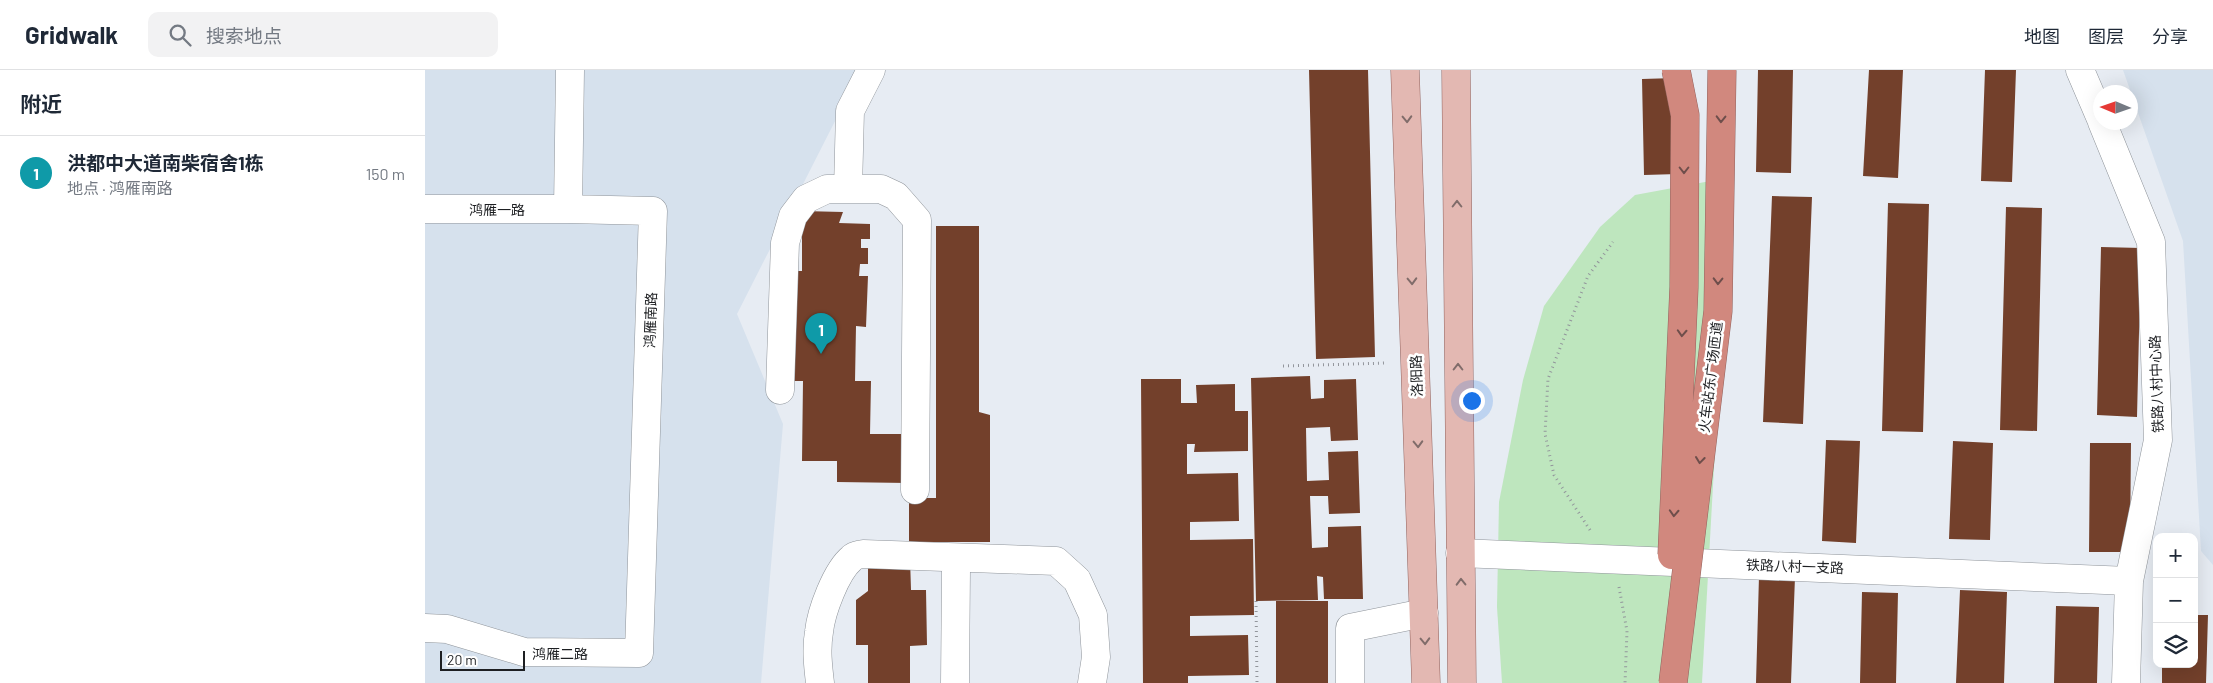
<!DOCTYPE html>
<html lang="zh">
<head>
<meta charset="utf-8">
<style>
  body { margin:0; font-family:Barlow,"Noto Sans SC",sans-serif; background:#f2f2f3; color:#1f2937 }
  .controls { position:absolute; right:15px; bottom:15px; display:grid; overflow:hidden; border-radius:10px; box-shadow:0 5px 20px #0002 }
  .controls button { width:45px; height:45px; display:grid; place-items:center; padding:0; border:0; border-bottom:1px solid #e0e1e3; background:#fff; color:#1f2937; font:25px sans-serif }
  .compass { position:absolute; left:1668px; top:15px; width:45px; height:45px; border-radius:50%; background:#fff; box-shadow:0 5px 20px #0002; rotate:272deg }
  .scale { position:absolute; left:15px; bottom:12px; width:85px; box-sizing:border-box; padding-left:5px; border:2px solid #1d1f22; border-top:0; font-size:14px; line-height:18px; white-space:nowrap; color:#1d1f22; -webkit-text-stroke:4px #fff; paint-order:stroke }
  .you { position:absolute; left:1046px; top:330px; width:18px; height:18px; margin:-12px; border:4px solid #fff; border-radius:50%; background:#1a73e8; box-shadow:0 0 0 8px #1a73e833 }
  .badge { display:grid; place-items:center; width:32px; height:32px; border-radius:50%; background:#111827; color:#fff; font-size:16px; font-weight:700 }
  .pin { position:absolute; translate:-50% -41px; filter:drop-shadow(0 1px 2px #0008) }
  .pin::after { content:''; position:absolute; top:26px; width:18px; height:15px; background:inherit; clip-path:polygon(0 0,100% 0,50% 100%) }
  .list { margin:0; padding:0; list-style:none }
  h2 { display:flex; justify-content:space-between; align-items:center; height:65px; margin:0; padding:0 20px; font-size:21px }
  h2 small { font-size:16px; font-weight:400; color:#747a83 }
  .list li { display:grid; grid-template-columns:32px 1fr auto; gap:15px; align-items:center; box-sizing:border-box; height:75px; padding:0 20px; border-top:1px solid #e0e1e3 }
  .list b { display:block; font-size:19px; white-space:nowrap }
  .list p { margin:0; font-size:16px; white-space:nowrap; color:#747a83 }
  .list em { font-size:16px; font-style:normal; color:#747a83 }
  .icon { flex:none; width:28px; height:28px; fill:none; stroke:currentColor; stroke-width:2; stroke-linecap:round; stroke-linejoin:round }
  .map { position:relative; flex:none; width:1788px; height:613px; overflow:hidden }
  header { display:flex; align-items:center; gap:30px; box-sizing:border-box; height:70px; padding:0 25px; background:#fff; border-bottom:1px solid #e0e1e3 }
  header strong { font-size:24px }
  nav { display:flex; gap:28px; margin-inline-start:auto; font-size:18px }
  .search { width:350px; height:45px; background:#f2f2f3; display:flex; align-items:center; gap:12px; box-sizing:border-box; padding:0 18px; border-radius:10px; color:#747a83; font-size:19px }
  main { display:flex }
  aside { flex:1; background:#fff }
  .map>svg:first-child { display:block }
</style>
</head>
<body>
<header>
<strong>Gridwalk</strong>
<div class="search"><svg class="icon" aria-label="search" viewBox="0 0 24 24"><circle cx="10" cy="10" r="6"/><path d="M15 15l6 6"/></svg>搜索地点</div>
<nav><a>地图</a><a>图层</a><a>分享</a></nav>
</header>
<main>
<aside>
<h2>附近<small></small></h2>
<ul class="list">
<li><span class="badge" style="background:#0f9aa8">1</span><div><b>洪都中大道南柴宿舍1栋</b><p>地点 · 鸿雁南路</p></div><em>150 m</em></li>
</ul>
</aside>
<div class="map">
<svg width="1788" height="613" viewBox="0 0 1788 613">
  <rect width="100%" height="100%" fill="#e7ecf3"/>
  <path fill="#d6e1ed" d="M0 0H436L312 244 358 354 336 613H0Z
    M1698 0H1788V495L1776 481 1758 171Z"/>
  <path fill="#bee6be" d="M1305 110 1277 613H1077L1072 537 1074 432 1098 310 1119 236 1175 157 1210 125 1280 112Z"/>
  <path fill="#73402b" d="M884 0H943L950 287 891 289Z
    M1333 0H1368L1366 103 1331 102Z
    M1444 0H1478L1473 108 1438 106Z
    M1560 0H1591L1587 112 1556 111Z
    M1250 8 1253 104 1219 105 1217 9Z
    M1347 126 1387 127 1378 354 1338 352Z
    M1463 133 1504 134 1498 362 1457 361Z
    M1581 137 1617 138 1612 361 1575 360Z
    M377 141 418 142 414 153 445 154V169H436V178H443V194H435L434 206H443L441 257 431 256 430 311H446L445 364H484L483 413 412 412V391H377L378 311H361L369 201H377Z
    M511 156H554V342L565 345V472H484V428H511Z
    M1676 177 1716 178 1712 347 1672 345Z
    M885 306 886 329 899 328V310L931 309 933 370 906 371 905 357 881 358 882 411 904 410 903 382 933 381 935 443 904 444 903 426H885L887 478 903 477V457L936 456 938 529H899L898 507 892 506 893 530 831 531 826 308Z
    M716 309H756V333H772L771 315 810 314V341H823V381L769 382 770 374H762V404L813 403 814 451 765 452V470L828 469 829 545 765 546V566L823 565 824 605 763 606V613H718Z
    M1401 370 1435 371 1431 473 1397 471Z
    M1528 371 1568 373 1565 470 1524 469Z
    M1665 373H1706L1705 482H1664Z
    M485 488 486 520H501L502 575 485 576V613H443V575H431V530L443 521V489Z
    M1334 506 1370 507 1366 613H1331Z
    M1535 520 1582 522 1579 613H1531Z
    M1437 522 1473 523 1471 613H1435Z
    M851 531H903V613H851Z
    M1631 536 1674 537 1672 613H1629Z
    M1769 545H1783L1781 613H1737V594H1769Z"/>
  <g fill="none" stroke-linecap="round" stroke-linejoin="round">
    <g stroke="#8f949a" stroke-width="29">
      <path id="minor" d="M1655 0 1676 49
        M1677 52 1726 172 1733 370 1704 511 1701 613
        M423 119 425 41 446 0
        M0 139H143
        M355 320 360 173 368 146 381 129 402 119H456L471 126 492 150 490 420
        M1035 483 1704 511
        M0 558 22 559 99 582 214 583 228 141 143 139 145 0
        M395 613C393 596 391 579 394 562 396 542 411 501 427 488 430 485 434 485 438 484L631 491 652 510 668 545 671 587 667 613
        M530 613 531 499
        M925 613V558L999 543"/>
    </g>
    <g stroke="#92635e" stroke-width="29">
      <path id="major" d="M980 0 1001 613
        M1031 0 1037 613"/>
    </g>
    <path stroke="#92959b" stroke-width="3" stroke-dasharray="1 4" stroke-linecap="butt" d="M858 296 962 293
      M1165 460 1129 405 1120 364 1123 309 1163 206 1188 172
      M1194 517 1202 561 1200 613
      M831 531 832 613"/>
    <use href="#minor" stroke="#fff" stroke-width="28"/>
    <use href="#major" stroke="#e3b8b2" stroke-width="28"/>
    <g stroke="#92635e" stroke-width="29" stroke-linecap="butt">
      <path id="highway-bridge" d="M1247 485 1259 217 1260 45 1251 0
        M1248 613 1293 241 1297 0"/>
    </g>
    <use href="#highway-bridge" stroke="#d1887e" stroke-width="28"/>
  </g>
  <defs><path id="oneway-chevron" d="M-2-3.5L2.5 0L-2 3.5" fill="none" stroke-width="1.6" stroke-linecap="round" stroke-linejoin="round" transform="scale(1.25)"/></defs>
  <g stroke="#806c6a">
    <use href="#oneway-chevron" transform="translate(982 49) rotate(88)"/>
    <use href="#oneway-chevron" transform="translate(1032 134) rotate(-90)"/>
    <use href="#oneway-chevron" transform="translate(987 211) rotate(88)"/>
    <use href="#oneway-chevron" transform="translate(1033 297) rotate(-90)"/>
    <use href="#oneway-chevron" transform="translate(993 374) rotate(88)"/>
    <use href="#oneway-chevron" transform="translate(1036 512) rotate(-91)"/>
    <use href="#oneway-chevron" transform="translate(1000 571) rotate(88)"/>
  </g>
  <g stroke="#6e4e4b">
    <use href="#oneway-chevron" transform="translate(1296 49) rotate(91)"/>
    <use href="#oneway-chevron" transform="translate(1259 100) rotate(90)"/>
    <use href="#oneway-chevron" transform="translate(1293 211) rotate(91)"/>
    <use href="#oneway-chevron" transform="translate(1257 263) rotate(93)"/>
    <use href="#oneway-chevron" transform="translate(1275 390) rotate(97)"/>
    <use href="#oneway-chevron" transform="translate(1249 443) rotate(93)"/>
  </g>
  <g text-anchor="middle" dominant-baseline="central" stroke-width="5" stroke-linejoin="round" paint-order="stroke">
    <g font-size="14" fill="#1d1f22" stroke="#fff">
      <text x="72" y="139">鸿雁一路</text>
      <text transform="translate(225 250) rotate(-88)">鸿雁南路</text>
      <text transform="translate(991 306) rotate(-92)">洛阳路</text>
      <text transform="translate(1285 307) rotate(-83)">火车站东广场匝道</text>
      <text transform="translate(1731 314) rotate(-92)">铁路八村中心路</text>
      <text transform="translate(1370 496) rotate(2)">铁路八村一支路</text>
      <text x="135" y="583">鸿雁二路</text>
    </g>
  </g>
</svg>
<div class="controls">
<button>+</button>
<button>−</button>
<button><svg class="icon" aria-label="layers" viewBox="0 0 24 24"><path d="M12 4l9 5-9 5-9-5zM3 14l9 5 9-5"/></svg></button>
</div>
<svg class="compass" viewBox="-18 -18 36 36"><path d="M0-13l5 13h-10z" fill="#e53935"/><path d="M0 13l5-13h-10z" fill="#747a83"/></svg>
<div class="scale">20 m</div>
<div class="you"></div>
<div class="pin badge" style="left:396px;top:284px;background:#0f9aa8">1</div>
</div>
</main>
</body>
</html>
